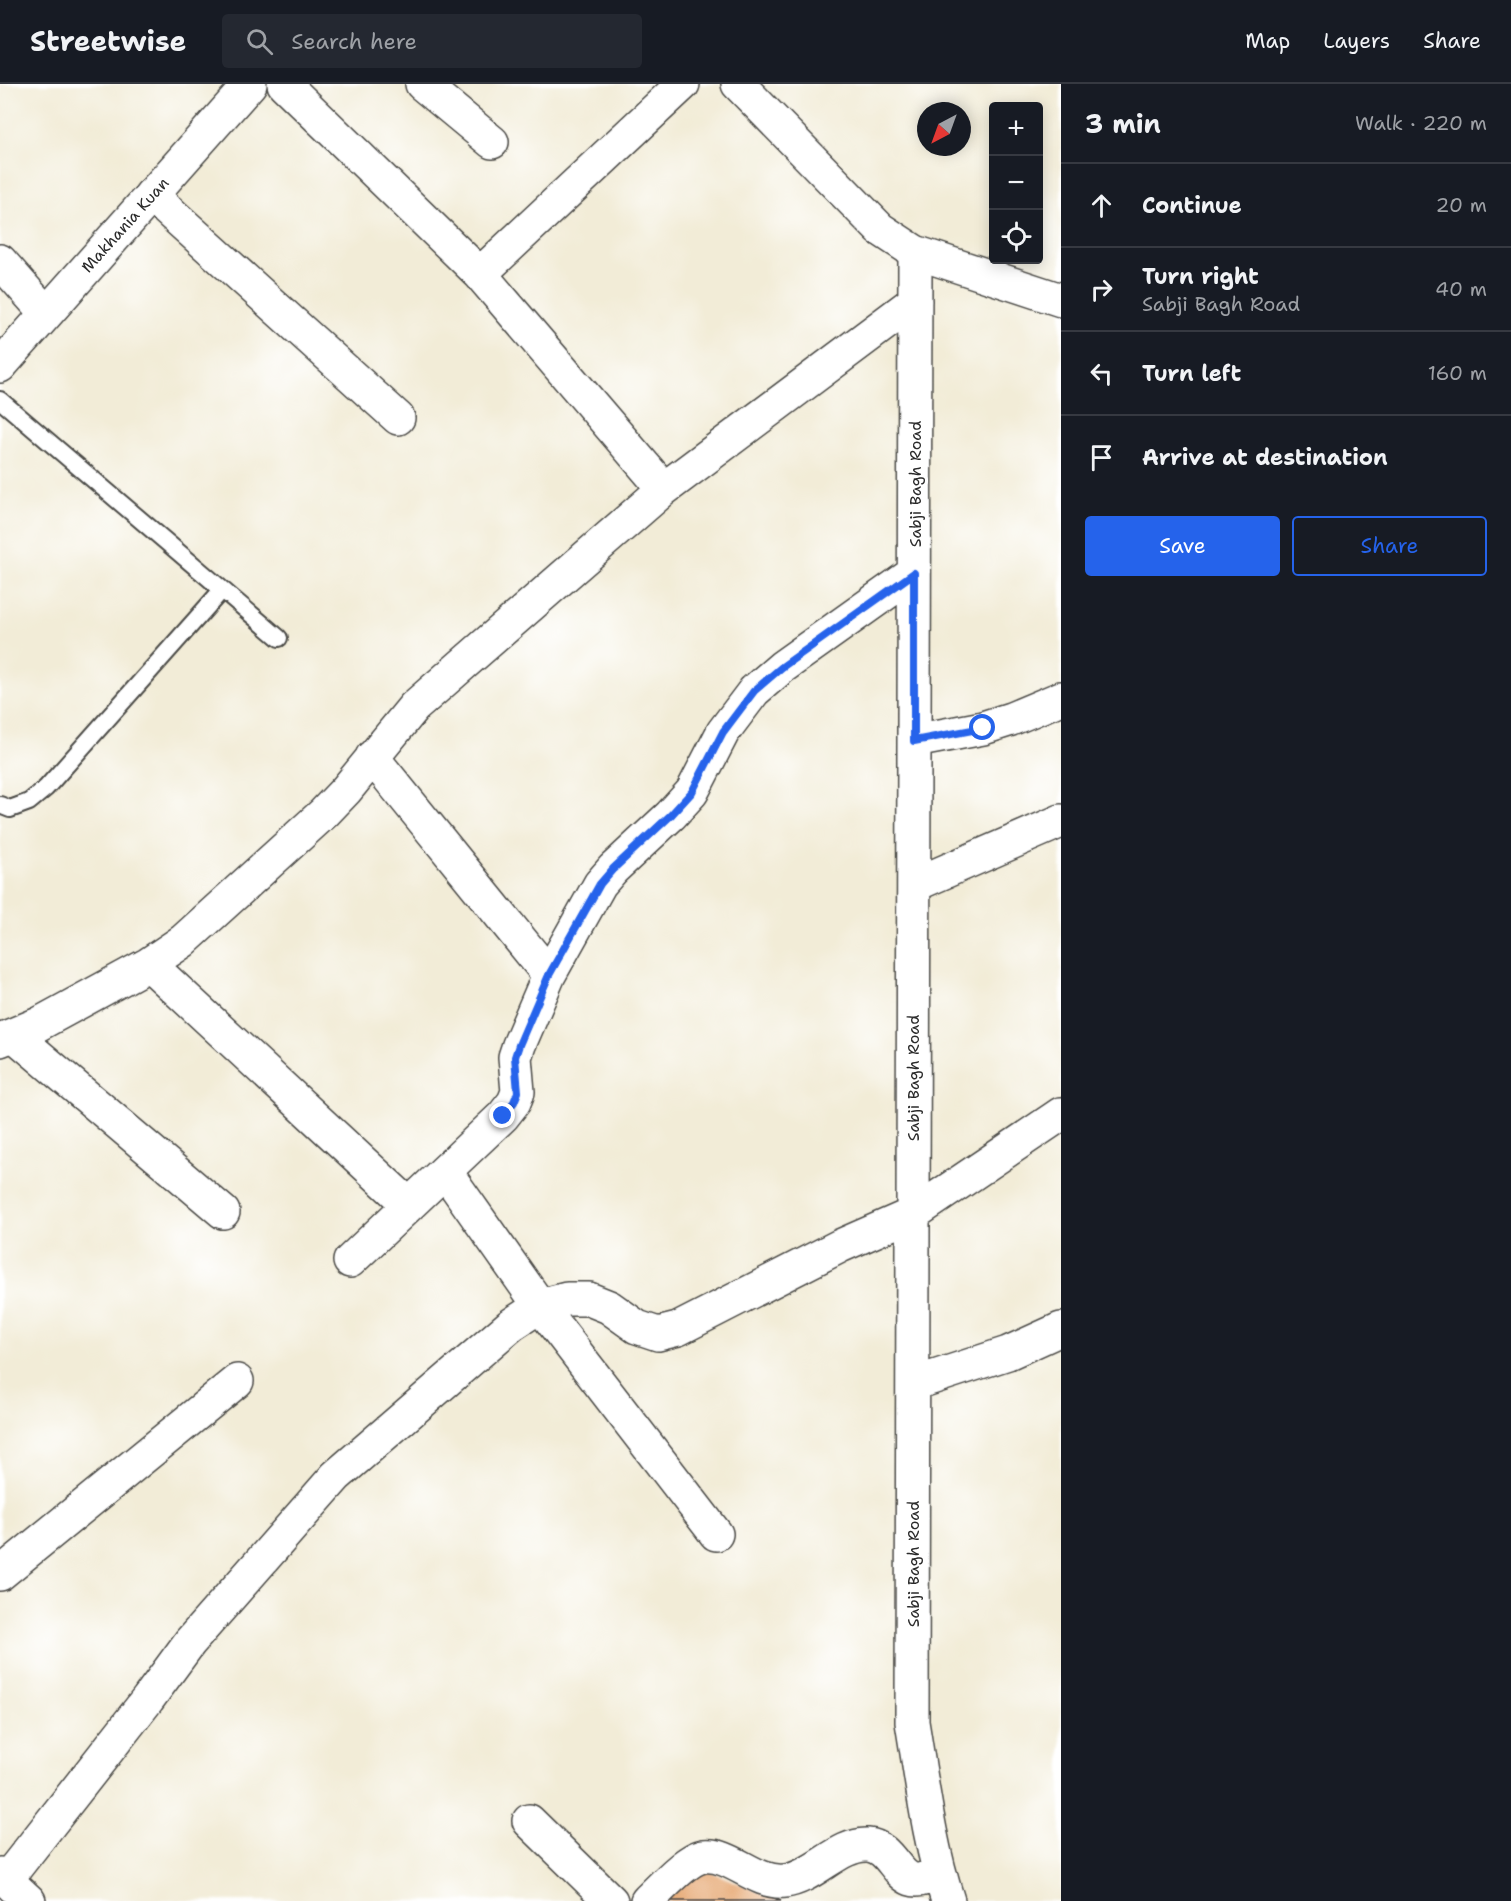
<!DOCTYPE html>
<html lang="en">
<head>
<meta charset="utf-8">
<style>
  body { margin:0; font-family:"Shantell Sans",sans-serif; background:#242831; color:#f1f3f6 }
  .controls { position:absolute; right:18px; top:18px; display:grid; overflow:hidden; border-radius:6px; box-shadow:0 3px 15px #0003 }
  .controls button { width:54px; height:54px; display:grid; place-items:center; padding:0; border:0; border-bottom:2px solid #363941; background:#171b24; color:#f1f3f6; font:30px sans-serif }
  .compass { position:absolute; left:917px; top:18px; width:54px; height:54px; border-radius:50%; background:#171b24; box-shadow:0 3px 15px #0003; rotate:221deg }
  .stop { position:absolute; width:18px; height:18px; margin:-14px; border:4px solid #2563eb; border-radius:50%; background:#fff }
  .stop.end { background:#2563eb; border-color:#fff; box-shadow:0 2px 6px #0008 }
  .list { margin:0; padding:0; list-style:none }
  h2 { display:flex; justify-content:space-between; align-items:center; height:78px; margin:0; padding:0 24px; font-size:26px }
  h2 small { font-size:20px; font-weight:400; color:#9ea1a6 }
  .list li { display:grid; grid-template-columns:39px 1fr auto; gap:18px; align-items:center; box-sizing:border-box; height:84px; padding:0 24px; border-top:2px solid #363941 }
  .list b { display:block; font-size:22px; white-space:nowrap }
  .list p { margin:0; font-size:20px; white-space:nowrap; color:#9ea1a6 }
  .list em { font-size:20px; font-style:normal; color:#9ea1a6 }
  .actions { display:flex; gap:12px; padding:18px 24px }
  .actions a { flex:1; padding:14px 0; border:2px solid #2563eb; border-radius:6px; text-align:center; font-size:21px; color:#2563eb }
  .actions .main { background:#2563eb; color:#fff }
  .icon { flex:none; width:33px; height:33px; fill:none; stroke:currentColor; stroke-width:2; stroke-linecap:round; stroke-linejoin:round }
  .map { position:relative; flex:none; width:1061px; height:1817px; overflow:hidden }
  header { display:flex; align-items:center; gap:36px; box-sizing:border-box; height:84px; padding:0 30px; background:#171b24; border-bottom:2px solid #363941 }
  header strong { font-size:28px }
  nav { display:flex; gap:33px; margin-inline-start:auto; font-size:21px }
  .search { width:420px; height:54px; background:#242831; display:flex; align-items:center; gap:15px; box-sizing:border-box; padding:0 21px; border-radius:6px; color:#9ea1a6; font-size:22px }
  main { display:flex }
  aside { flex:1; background:#171b24 }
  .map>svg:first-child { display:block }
</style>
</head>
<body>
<header>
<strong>Streetwise</strong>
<div class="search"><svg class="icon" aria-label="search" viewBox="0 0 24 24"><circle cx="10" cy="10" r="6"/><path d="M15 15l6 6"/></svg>Search here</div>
<nav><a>Map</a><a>Layers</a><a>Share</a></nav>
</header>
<main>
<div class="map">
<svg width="1061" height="1817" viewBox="0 0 1061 1817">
  <rect width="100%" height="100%" fill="#fff"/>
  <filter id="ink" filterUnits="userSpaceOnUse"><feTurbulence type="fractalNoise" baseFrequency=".0167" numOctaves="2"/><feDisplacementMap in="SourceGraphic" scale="12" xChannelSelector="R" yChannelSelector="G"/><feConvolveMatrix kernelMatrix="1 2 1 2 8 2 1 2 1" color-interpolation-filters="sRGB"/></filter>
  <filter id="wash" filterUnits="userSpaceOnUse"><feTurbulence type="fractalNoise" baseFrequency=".008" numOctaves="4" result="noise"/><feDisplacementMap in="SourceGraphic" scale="24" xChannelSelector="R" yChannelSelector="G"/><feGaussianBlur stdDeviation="1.35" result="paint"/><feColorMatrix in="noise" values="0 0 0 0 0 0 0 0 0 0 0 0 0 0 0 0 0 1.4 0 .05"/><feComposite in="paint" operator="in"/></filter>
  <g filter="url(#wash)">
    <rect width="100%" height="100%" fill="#f2ecd7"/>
    <g id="blocks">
      <path fill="#e4a269" d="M698 1782 781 1817H654Z"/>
    </g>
  </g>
  <g filter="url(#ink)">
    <use href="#blocks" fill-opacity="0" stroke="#494845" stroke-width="1.5"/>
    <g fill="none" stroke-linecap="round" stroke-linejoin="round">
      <g stroke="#494845" stroke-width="20">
        <path id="service" d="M0 316 279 554
          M0 721 10 725 29 718 46 704 222 506"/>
      </g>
      <g stroke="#494845" stroke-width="36">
        <path id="minor" d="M284 0 480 190 683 0
          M422 0 492 58
          M151 111 398 334
          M915 168 912 1638C922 1698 929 1759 948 1817
          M0 177 46 229
          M480 190 664 405
          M914 657 983 644 1011 635 1061 614
          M372 673 549 891
          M914 801 1061 737
          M149 880 409 1121
          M14 951 223 1128
          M0 956 39 940 149 880 183 857 324 729 346 706 414 623 664 405 915 217
          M445 1087 540 1222 716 1450
          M350 1177 503 1032 514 1018 518 1008 515 973 519 961 549 891 600 800 613 785 671 731 692 708 723 648 754 607 782 583 914 489
          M913 1300 1008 1269 1061 1245
          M0 1490 237 1297
          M529 1737 611 1817
          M13 1787 148 1615 190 1558 336 1392 511 1241 540 1222 567 1215H589L609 1223 637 1243 658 1250 678 1245 840 1162 913 1130 1061 1030
          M647 1817C660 1805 687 1774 704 1772 732 1769 754 1800 785 1797 813 1794 840 1759 868 1761 898 1763 898 1817 938 1787"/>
      </g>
      <g stroke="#494845" stroke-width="36">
        <path id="tertiary" d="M0 282 250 0"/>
      </g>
      <g stroke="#494845" stroke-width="36">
        <path id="secondary" d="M738 0 880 145 915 168 1061 216"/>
      </g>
      <g stroke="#494845" stroke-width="36">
        <path id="primary" d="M0 1790 29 1817"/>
      </g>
      <use href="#service" stroke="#fff" stroke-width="16"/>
      <use href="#minor" stroke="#fff" stroke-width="33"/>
      <use href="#tertiary" stroke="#fff" stroke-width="33"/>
      <use href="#secondary" stroke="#fff" stroke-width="33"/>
      <use href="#primary" stroke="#fff" stroke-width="33"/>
    </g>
  </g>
  <g fill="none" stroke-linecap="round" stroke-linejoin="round" filter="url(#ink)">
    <path stroke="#2563eb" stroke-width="8" d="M503 1032 514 1018 518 1008 515 973 519 961 549 891 600 800 613 785 671 731 692 708 723 648 754 607 782 583 914 489V657L983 644"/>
  </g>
  <g text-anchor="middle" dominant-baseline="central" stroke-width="6" stroke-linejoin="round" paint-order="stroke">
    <g font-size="16" fill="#2b2b2b" stroke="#fff">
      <text transform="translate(125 141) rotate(-48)">Makhania Kuan</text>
      <text transform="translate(915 400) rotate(-90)">Sabji Bagh Road</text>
      <text transform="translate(913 994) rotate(-90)">Sabji Bagh Road</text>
      <text transform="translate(913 1480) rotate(-90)">Sabji Bagh Road</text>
    </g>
  </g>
</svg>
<div class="controls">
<button>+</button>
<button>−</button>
<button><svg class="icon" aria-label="locate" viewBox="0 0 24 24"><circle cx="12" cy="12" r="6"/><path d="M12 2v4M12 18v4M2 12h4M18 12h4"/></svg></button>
</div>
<svg class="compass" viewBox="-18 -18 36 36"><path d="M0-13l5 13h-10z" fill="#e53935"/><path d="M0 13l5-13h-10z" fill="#9ea1a6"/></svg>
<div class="stop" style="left:983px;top:644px"></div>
<div class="stop end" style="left:503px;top:1032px"></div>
</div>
<aside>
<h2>3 min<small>Walk · 220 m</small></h2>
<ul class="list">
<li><svg class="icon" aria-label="ahead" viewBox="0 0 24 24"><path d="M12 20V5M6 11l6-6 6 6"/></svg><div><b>Continue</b></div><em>20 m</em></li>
<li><svg class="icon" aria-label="right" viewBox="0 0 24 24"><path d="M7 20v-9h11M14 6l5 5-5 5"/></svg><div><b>Turn right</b><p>Sabji Bagh Road</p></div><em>40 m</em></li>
<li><svg class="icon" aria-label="left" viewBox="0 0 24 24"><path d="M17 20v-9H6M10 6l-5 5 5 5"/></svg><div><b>Turn left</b></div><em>160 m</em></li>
<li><svg class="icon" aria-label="arrive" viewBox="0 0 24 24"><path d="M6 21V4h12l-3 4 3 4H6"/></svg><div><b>Arrive at destination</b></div></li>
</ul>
<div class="actions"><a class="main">Save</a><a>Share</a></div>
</aside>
</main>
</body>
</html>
